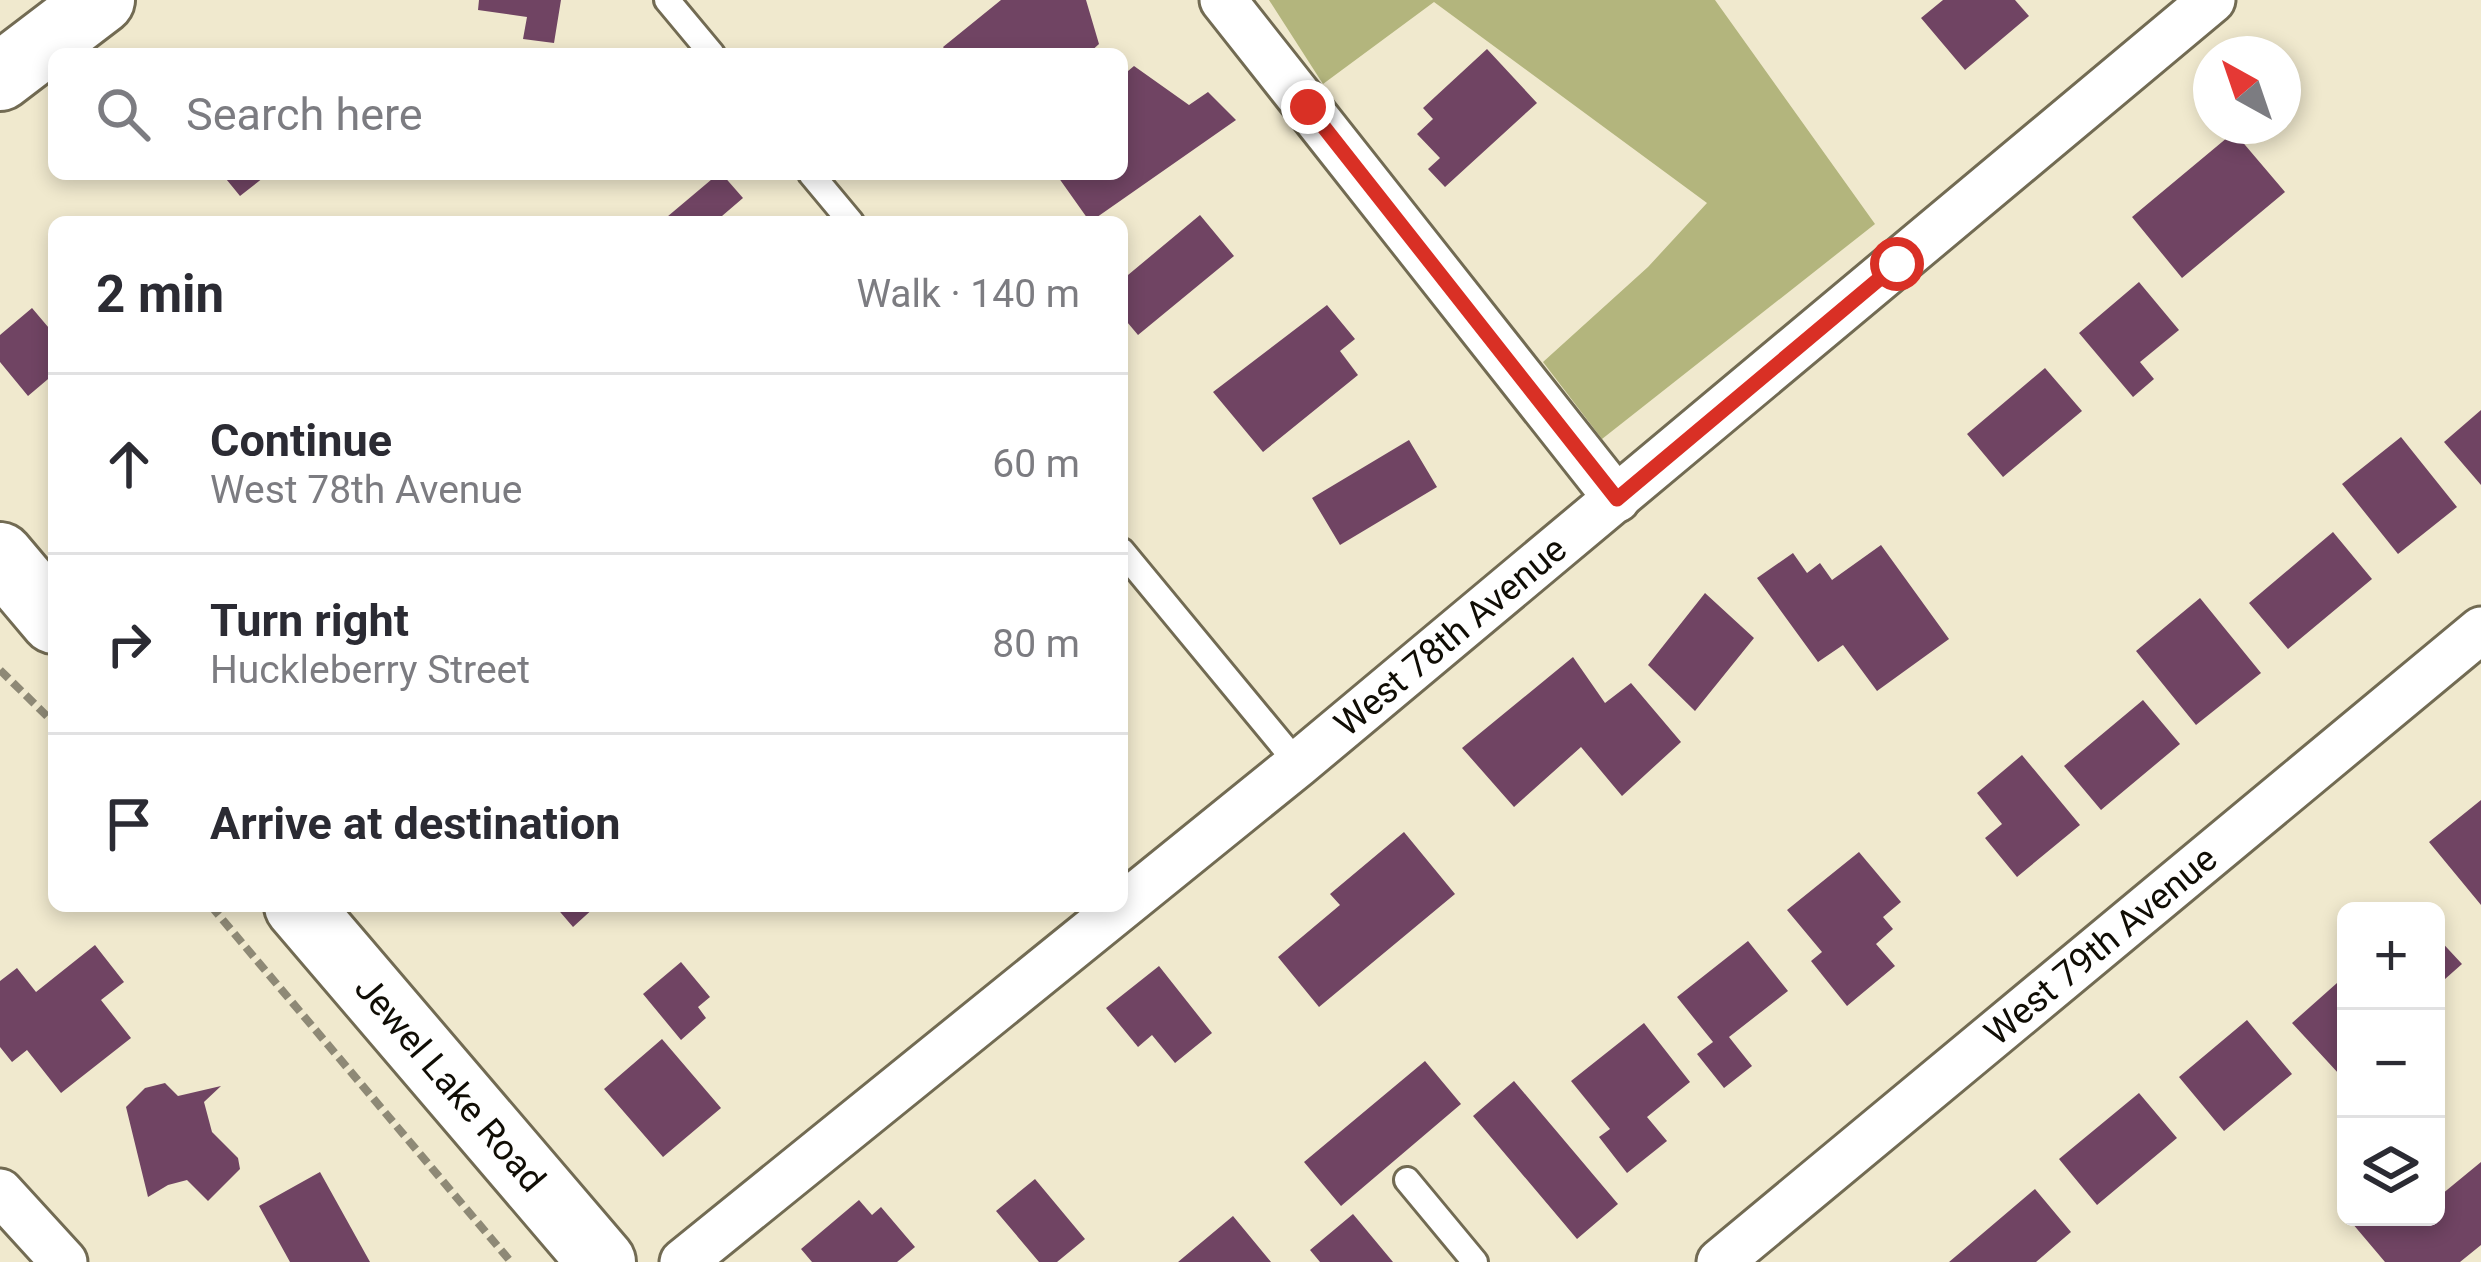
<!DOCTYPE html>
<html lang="en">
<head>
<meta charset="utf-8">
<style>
  body { margin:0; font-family:Roboto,sans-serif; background:#f2f2f3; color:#2b2b33 }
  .controls { position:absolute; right:36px; bottom:36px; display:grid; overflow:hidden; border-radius:18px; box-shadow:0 6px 18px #0003 }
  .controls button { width:108px; height:108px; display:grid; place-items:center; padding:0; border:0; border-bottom:3px solid #e1e1e2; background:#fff; color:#2b2b33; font:60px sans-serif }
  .compass { position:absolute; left:2193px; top:36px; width:108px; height:108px; border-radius:50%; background:#fff; box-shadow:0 6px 18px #0003; rotate:320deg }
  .stop { position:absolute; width:36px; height:36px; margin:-27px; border:9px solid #d93025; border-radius:50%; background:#fff }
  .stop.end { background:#d93025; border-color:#fff; box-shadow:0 3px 12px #0008 }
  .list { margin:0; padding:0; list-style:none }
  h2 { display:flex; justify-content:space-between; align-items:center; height:156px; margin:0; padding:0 48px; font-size:51px }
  h2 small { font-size:39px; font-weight:400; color:#7c7c81 }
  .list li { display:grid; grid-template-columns:78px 1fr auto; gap:36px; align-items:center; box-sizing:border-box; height:180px; padding:0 48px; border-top:3px solid #e1e1e2 }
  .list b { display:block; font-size:45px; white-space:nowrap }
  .list p { margin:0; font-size:39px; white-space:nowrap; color:#7c7c81 }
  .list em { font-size:39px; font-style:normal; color:#7c7c81 }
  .icon { flex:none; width:66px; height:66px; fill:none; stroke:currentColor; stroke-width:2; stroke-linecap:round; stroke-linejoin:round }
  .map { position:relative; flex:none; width:2481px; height:1262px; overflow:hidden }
  .search { position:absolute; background:#fff; box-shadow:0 6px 18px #0003; left:48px; top:48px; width:1080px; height:132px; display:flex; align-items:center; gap:30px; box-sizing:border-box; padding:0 42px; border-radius:18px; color:#7c7c81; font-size:45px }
  .panel { position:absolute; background:#fff; box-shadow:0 6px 18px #0003; left:48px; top:216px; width:1080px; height:696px; border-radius:18px }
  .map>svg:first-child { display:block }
</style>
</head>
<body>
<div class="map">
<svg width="2481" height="1262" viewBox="0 0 2481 1262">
  <rect width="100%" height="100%" fill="#f0e9ce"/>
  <path fill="#b3b57d" d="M1269 0H1715L1875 224 1602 439 1543 362 1648 267 1707 203 1434 2 1323 84Z"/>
  <path fill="#704463" d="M479 0H561L554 43 523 39 527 17 478 10Z
    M1001 0H1086L1099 44 1088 54H948L943 47Z
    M1943 0H2015L2029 16 1965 70 1921 18Z
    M1487 49 1537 103 1445 187 1428 169 1440 158 1417 134 1433 119 1423 108Z
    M1134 66 1189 105 1208 92 1236 120 1090 222 1056 174H1122V76Z
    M2234 132 2285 192 2182 278 2132 217Z
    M222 174H268L240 196Z
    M718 174H722L743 198 715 222H661Z
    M1200 215 1234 256 1138 335 1122 316V280Z
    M2139 282 2179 330 2140 362 2154 379 2133 397 2079 333Z
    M1327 305 1355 339 1340 351 1358 375 1263 452 1213 392Z
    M32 308 54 334V374L28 396 0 362V335Z
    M2045 368 2082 411 2003 477 1967 434Z
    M2481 410V485L2444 442Z
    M2401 437 2457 507 2398 554 2342 484Z
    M1409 440 1437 487 1340 545 1312 498Z
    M2333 532 2372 579 2288 649 2249 603Z
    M1881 545 1949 639 1877 691 1843 645 1818 662 1757 578 1793 553 1807 573 1820 563 1832 580Z
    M1705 593 1754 638 1695 711 1648 665Z
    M2200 598 2261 673 2196 725 2136 651Z
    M1573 657 1605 703 1631 683 1681 742 1622 796 1581 747 1514 807 1462 748Z
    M2143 700 2180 744 2101 810 2064 766Z
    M2022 755 2080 825 2017 877 1985 838 2002 824 1977 793Z
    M2481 800V905L2429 842Z
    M1404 832 1455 894 1319 1007 1278 957 1340 905 1330 894Z
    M1859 852 1901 902 1883 917 1893 929 1876 944 1895 966 1847 1006 1811 961 1822 952 1787 910Z
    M555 906H596L573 927Z
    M2436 936 2462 964 2436 987Z
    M1748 941 1788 991 1729 1037 1752 1066 1724 1088 1697 1054 1713 1042 1677 997Z
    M95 945 124 982 101 1000 131 1038 61 1093 27 1050 12 1062 0 1047V981L17 968 36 992Z
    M681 962 710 997 698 1007 706 1018 681 1040 643 994Z
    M1159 966 1212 1033 1175 1063 1152 1035 1138 1047 1106 1008Z
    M2346 975V1068L2339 1074 2292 1023Z
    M2247 1020 2292 1074 2224 1131 2179 1077Z
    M1644 1023 1690 1082 1647 1117 1667 1141 1627 1173 1599 1137 1610 1129 1571 1081Z
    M662 1039 721 1108 663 1157 604 1089Z
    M1425 1061 1461 1104 1341 1206 1304 1162Z
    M1514 1081 1618 1204 1577 1239 1473 1116Z
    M165 1083 178 1096 221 1086 204 1102 212 1132 238 1158 240 1169 208 1201 187 1180 168 1185 148 1197 126 1107 145 1088Z
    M2139 1093 2177 1138 2097 1205 2059 1159Z
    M2481 1162V1245L2460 1262H2385L2352 1223 2359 1217H2436V1199Z
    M320 1172 370 1262H290L259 1206Z
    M1035 1179 1085 1239 1057 1262H1039L996 1211Z
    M2035 1189 2071 1232 2036 1262H1949Z
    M859 1200 872 1215 881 1207 915 1247 897 1262H812L801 1249Z
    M1353 1214 1393 1262H1320L1310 1250Z
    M1233 1216 1271 1262H1178Z"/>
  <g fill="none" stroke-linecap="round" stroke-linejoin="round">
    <g stroke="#726b53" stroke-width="30">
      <path id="lane" d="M667 0 712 54
        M811 174 851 222
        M1122 551 1298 764
        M1407 1180 1475 1262"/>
    </g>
    <g stroke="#726b53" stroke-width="51">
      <g id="street">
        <path d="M1223 0 1617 499"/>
        <path d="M0 1192 64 1262"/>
        <path id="s1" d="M683 1262 1298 764 2212 0"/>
        <path id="s2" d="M1720 1262 2481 630"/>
      </g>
    </g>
    <g stroke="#726b53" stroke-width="72">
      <g id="secondary">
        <path d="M0 77 101 0"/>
        <path d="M0 556 54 620"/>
        <path id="s3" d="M298 906 602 1262"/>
      </g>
    </g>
    <path stroke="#8e8976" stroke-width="8" stroke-dasharray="12 6" stroke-linecap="butt" d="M0 670 54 723
      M211 906 511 1262"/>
    <use href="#lane" stroke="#fff" stroke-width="24"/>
    <use href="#street" stroke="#fff" stroke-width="45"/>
    <use href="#secondary" stroke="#fff" stroke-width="66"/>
  </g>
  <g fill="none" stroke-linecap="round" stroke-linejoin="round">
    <path stroke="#d93025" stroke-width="15" d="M1308 107 1617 499 1897 264"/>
  </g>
  <g text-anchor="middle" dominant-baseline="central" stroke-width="12" stroke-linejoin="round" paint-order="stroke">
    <g font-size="36" fill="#100d05" stroke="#fff">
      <text stroke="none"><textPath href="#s1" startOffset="990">West 78th Avenue</textPath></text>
      <text stroke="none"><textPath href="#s2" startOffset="495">West 79th Avenue</textPath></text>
      <text stroke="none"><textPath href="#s3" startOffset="234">Jewel Lake Road</textPath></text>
    </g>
  </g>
</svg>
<div class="controls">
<button>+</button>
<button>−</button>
<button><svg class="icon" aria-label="layers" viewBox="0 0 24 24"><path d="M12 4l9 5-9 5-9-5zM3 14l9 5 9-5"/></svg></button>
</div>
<svg class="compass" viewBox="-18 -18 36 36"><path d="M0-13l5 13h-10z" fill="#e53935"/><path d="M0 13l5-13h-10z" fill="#7c7c81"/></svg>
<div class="stop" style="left:1897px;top:264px"></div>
<div class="stop end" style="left:1308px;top:107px"></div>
<div class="search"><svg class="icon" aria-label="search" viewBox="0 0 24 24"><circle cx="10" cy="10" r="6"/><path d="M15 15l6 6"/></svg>Search here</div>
<section class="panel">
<h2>2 min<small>Walk · 140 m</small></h2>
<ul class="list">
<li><svg class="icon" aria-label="ahead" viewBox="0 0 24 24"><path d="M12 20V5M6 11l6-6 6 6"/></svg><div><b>Continue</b><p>West 78th Avenue</p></div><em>60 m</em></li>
<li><svg class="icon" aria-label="right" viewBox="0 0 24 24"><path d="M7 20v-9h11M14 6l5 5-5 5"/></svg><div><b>Turn right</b><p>Huckleberry Street</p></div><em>80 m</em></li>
<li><svg class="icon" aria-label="arrive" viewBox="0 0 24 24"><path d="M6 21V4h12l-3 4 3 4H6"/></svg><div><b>Arrive at destination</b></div></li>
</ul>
</section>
</div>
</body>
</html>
